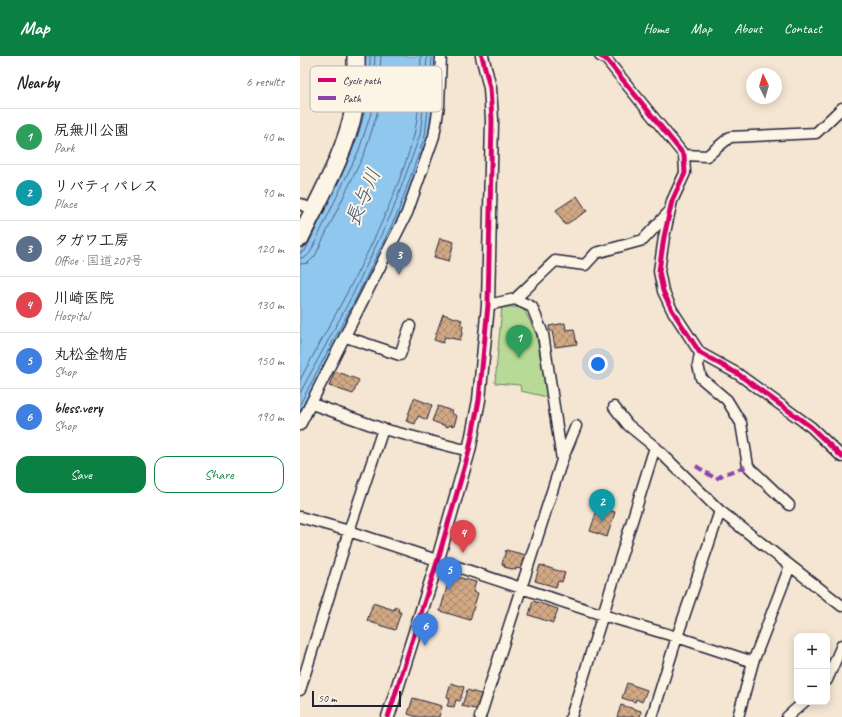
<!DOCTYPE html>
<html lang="en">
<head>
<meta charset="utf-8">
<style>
  body { margin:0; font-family:Caveat,"Klee One",sans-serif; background:#f6f6f6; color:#222 }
  .controls { position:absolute; right:12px; bottom:12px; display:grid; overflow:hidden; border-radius:8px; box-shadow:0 2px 10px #0003 }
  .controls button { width:36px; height:36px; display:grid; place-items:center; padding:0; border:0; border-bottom:1px solid #e0e0e0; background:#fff; color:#222; font:20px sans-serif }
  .compass { position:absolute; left:446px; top:12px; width:36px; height:36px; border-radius:50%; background:#fff; box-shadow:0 2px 10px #0003; rotate:355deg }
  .scale { position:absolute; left:12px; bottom:10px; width:89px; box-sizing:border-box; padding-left:4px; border:2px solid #22223b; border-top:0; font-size:11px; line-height:14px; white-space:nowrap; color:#22223b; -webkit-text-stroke:3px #fcf5e5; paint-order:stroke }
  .you { position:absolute; left:298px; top:308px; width:14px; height:14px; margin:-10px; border:3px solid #fff; border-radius:50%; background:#1a73e8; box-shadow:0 0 0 6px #1a73e833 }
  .badge { display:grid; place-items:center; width:26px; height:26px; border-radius:50%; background:#0b8043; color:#fff; font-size:13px; font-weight:700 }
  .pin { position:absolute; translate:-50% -33px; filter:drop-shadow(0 1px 2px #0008) }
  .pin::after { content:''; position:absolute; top:21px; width:14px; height:12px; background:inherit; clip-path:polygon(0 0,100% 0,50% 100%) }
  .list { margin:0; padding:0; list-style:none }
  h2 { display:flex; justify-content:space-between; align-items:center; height:52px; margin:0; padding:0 16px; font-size:17px }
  h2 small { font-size:13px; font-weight:400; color:#767676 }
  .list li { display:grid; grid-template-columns:26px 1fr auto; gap:12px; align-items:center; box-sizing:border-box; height:56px; padding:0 16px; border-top:1px solid #e0e0e0 }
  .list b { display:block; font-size:15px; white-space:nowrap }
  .list p { margin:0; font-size:13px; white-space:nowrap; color:#767676 }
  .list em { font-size:13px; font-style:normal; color:#767676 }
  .actions { display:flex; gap:8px; padding:12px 16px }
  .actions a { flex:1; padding:9px 0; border:1px solid #0b8043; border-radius:12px; text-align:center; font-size:14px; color:#0b8043 }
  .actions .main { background:#0b8043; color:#fff }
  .map { position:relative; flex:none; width:542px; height:661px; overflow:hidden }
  header { display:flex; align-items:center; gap:24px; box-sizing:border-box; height:56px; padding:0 20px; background:#0b8043; color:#fff }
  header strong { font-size:19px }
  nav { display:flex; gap:22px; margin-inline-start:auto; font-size:14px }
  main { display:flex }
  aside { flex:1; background:#fff }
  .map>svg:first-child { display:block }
</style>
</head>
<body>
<header>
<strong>Map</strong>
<nav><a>Home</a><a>Map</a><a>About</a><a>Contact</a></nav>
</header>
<main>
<aside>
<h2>Nearby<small>6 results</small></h2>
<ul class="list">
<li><span class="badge" style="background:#2e9e5b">1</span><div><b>尻無川公園</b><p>Park</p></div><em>40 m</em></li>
<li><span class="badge" style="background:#0f9aa8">2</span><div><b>リバティパレス</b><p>Place</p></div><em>90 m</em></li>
<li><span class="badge" style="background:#5c6f8a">3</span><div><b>タガワ工房</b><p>Office · 国道207号</p></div><em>120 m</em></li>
<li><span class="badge" style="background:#e0444e">4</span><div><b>川崎医院</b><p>Hospital</p></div><em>130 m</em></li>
<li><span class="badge" style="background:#3f7fe0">5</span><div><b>丸松金物店</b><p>Shop</p></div><em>150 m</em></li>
<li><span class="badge" style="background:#3f7fe0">6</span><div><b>bless.very</b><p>Shop</p></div><em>190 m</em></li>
</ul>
<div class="actions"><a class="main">Save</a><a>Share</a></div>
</aside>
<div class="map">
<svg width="542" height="661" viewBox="0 0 542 661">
  <defs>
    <pattern id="building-cross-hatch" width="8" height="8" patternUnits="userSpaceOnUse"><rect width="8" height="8" fill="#d2a984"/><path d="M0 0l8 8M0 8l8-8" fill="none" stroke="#aa896d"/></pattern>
  </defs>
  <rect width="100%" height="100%" fill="#f4e6d2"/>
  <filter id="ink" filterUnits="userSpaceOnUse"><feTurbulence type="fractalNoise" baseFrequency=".025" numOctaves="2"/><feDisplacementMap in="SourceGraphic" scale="8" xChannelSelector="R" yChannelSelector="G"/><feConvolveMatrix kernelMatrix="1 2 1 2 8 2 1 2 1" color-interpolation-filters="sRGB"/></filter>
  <g filter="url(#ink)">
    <path fill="#b7db96" stroke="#6c7e68" d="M202 250 223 252 236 277 247 341 221 335 220 329 195 327Z"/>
    <path fill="#90c7ef" stroke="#6485a7" d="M66 0H136L134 37 129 80 101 157 60 244 0 356V197L50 91 62 56Z"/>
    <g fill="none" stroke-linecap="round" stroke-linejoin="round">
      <path stroke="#4e6483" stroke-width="1" d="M41 120C60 80 71 45 70 0
        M0 197 5 195 29 145
        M0 202 6 201 10 197 59 94 71 57 75 0
        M0 208 8 207 15 200 65 96 77 58 81 0
        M0 324C41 247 91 163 114 79 120 54 120 26 121 0
        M0 337 52 240 93 154 120 79 125 36 127 0
        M0 348 56 242 98 156 125 80 130 36 132 0"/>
    </g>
    <path fill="url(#building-cross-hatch)" stroke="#22223b" d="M277 140 287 155 265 169 256 154Z
      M140 182 154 186 149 205 134 201Z
      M143 258 162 264 160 269 163 270 162 274 163 275 160 284 145 281 143 287 134 284Z
      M265 267 266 274 274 273 277 288 255 291 252 275H250L249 270Z
      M35 315 59 324 53 338 29 330Z
      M114 342 132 349 127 364 118 360 115 368 106 365Z
      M138 350 152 355 151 357 157 360 154 370 149 369 148 371 132 365Z
      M298 451 315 456 307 481 290 475Z
      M206 494 226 499 222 513 216 512V514L204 511 205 509 202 508Z
      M240 509 265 517 262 526 258 525 256 531 235 525Z
      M150 521 156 523 157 521 176 526 173 536 178 537 170 564 140 555Z
      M233 545 258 553 253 567 229 559Z
      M73 547 94 554 95 550 99 552 98 556H101L95 574 67 565Z
      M151 627 164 631 160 645 156 644 154 651 147 650 150 642 147 641Z
      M327 627 347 634 342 646 336 643 335 646 322 642Z
      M167 634 184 639 179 654 162 650Z
      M113 642 142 650 139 661H117L108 658Z
      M321 649 341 655 340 661H317Z"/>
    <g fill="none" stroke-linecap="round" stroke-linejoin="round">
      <g stroke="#22223b" stroke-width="13">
        <path id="minor" d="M300 0 306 3 384 99 385 117 372 145 364 181 359 215 363 235 372 254 400 297 438 318 511 371 542 401
          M384 99 407 100 430 81 516 77 542 52
          M0 148 13 154
          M215 243 255 205 285 209 296 197 343 184 369 156
          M188 249 215 243 232 251 243 278 262 404
          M46 281 100 299 110 270
          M400 297 398 309 401 322 427 344 441 367 448 410 489 449
          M12 348 83 373 169 395
          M314 351 328 369 355 391 420 455 542 550
          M0 369 107 157 134 80 139 49 141 0
          M0 461 49 475 303 559 377 581 453 606
          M527 624 542 589
          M0 634 49 475 83 373
          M180 661 262 404 276 370
          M271 661 355 391
          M352 661 377 581 420 455
          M438 661 453 606 490 510
          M487 661 504 646"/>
      </g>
      <g stroke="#22223b" stroke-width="15">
        <path id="tertiary" d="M88 661 138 503 169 395 179 344 188 249 192 64 190 32 182 0"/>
      </g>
      <g stroke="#22223b" stroke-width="20">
        <path id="trunk" d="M0 182C19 143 47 94 54 52 57 35 56 17 56 0"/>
      </g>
      <use href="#minor" stroke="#fcf5e5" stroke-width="10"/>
      <use href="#tertiary" stroke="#fcf5e5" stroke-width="12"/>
      <use href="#trunk" stroke="#fcf5e5" stroke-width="17"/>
      <path stroke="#8e44ad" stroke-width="4" stroke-dasharray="8 4" stroke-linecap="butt" d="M396 410 416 423 424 418 448 410"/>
      <g stroke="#fcf5e5" stroke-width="8">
        <path id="cycleway" d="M300 0 306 3 384 99 385 117 372 145 364 181 359 215 363 235 372 254 400 297 438 318 511 371 542 401
          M88 661 138 503 169 395 179 344 188 249 192 64 190 32 182 0"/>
      </g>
      <use href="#cycleway" stroke="#d6006c" stroke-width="5"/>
    </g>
  </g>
  <g text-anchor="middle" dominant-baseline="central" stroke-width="4" stroke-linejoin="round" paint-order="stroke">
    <g font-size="20" font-style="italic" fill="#435471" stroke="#fcf5e5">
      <text transform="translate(63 141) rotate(-67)">長与川</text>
    </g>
  </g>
  <rect x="10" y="10" width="132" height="46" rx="6" fill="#fcf5e5" stroke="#bbb6b2" stroke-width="1"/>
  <rect x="18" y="22" width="18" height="4" fill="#d6006c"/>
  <rect x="18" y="40" width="18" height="4" fill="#8e44ad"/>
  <g font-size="11" fill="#22223b">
    <text x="43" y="28">Cycle path</text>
    <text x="43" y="46">Path</text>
  </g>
</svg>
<div class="controls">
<button>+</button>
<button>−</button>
</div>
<svg class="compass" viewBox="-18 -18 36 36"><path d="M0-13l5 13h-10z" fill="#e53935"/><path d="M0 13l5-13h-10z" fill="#767676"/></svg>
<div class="scale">50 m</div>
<div class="you"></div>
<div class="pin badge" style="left:219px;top:302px;background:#2e9e5b">1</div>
<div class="pin badge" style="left:302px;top:466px;background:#0f9aa8">2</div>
<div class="pin badge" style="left:99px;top:219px;background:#5c6f8a">3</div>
<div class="pin badge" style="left:163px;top:497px;background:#e0444e">4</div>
<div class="pin badge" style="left:149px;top:534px;background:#3f7fe0">5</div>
<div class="pin badge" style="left:125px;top:590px;background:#3f7fe0">6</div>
</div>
</main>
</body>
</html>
